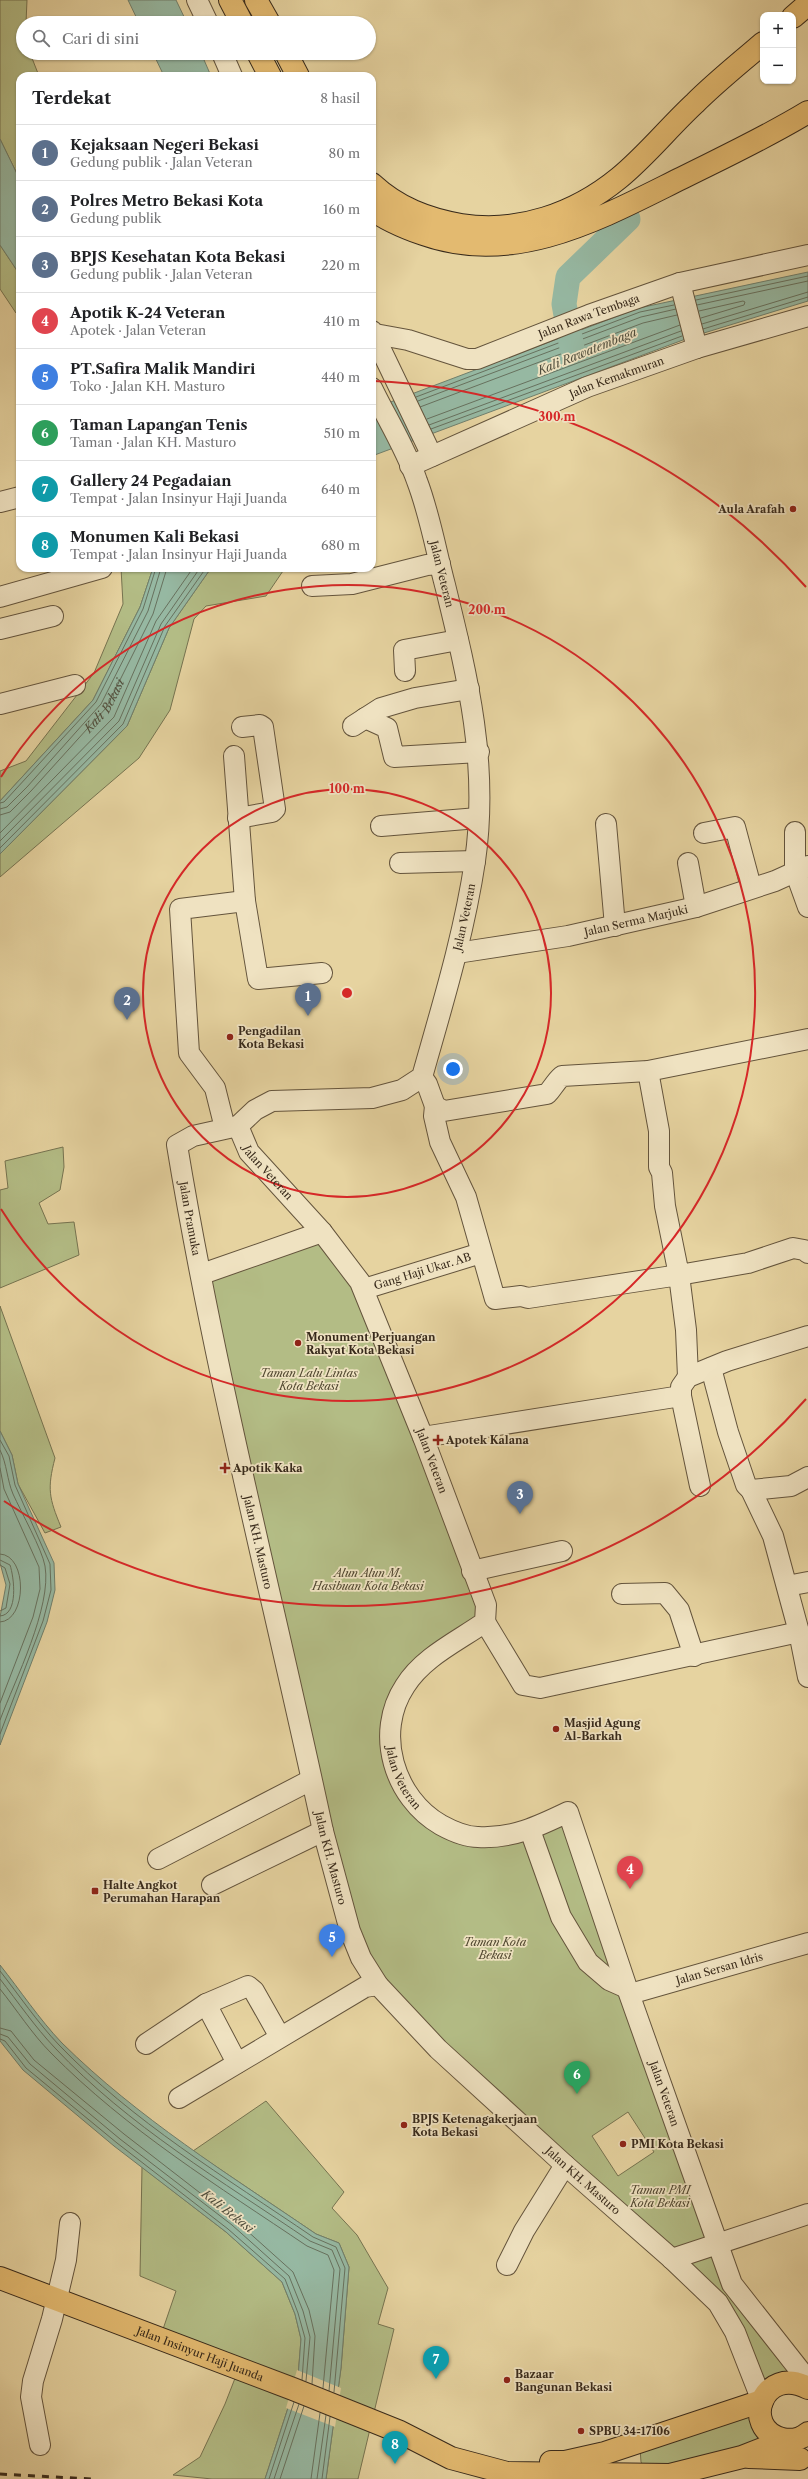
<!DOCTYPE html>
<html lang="id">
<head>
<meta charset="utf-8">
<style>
  body { margin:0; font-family:"Libre Caslon Text",serif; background:#f6f6f6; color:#202124 }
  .controls { position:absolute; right:12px; top:12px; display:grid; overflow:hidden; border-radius:8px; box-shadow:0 1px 3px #0004 }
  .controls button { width:36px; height:36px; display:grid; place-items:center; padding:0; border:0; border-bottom:1px solid #e0e0e0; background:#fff; color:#202124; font:20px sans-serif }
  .you { position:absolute; left:453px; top:1069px; width:14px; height:14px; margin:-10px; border:3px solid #fff; border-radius:50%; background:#1a73e8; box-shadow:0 0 0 6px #1a73e833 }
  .badge { display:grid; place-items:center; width:26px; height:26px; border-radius:50%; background:#111827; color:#fff; font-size:13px; font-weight:700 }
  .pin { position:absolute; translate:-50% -33px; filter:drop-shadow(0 1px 2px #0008) }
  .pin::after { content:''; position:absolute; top:21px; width:14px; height:12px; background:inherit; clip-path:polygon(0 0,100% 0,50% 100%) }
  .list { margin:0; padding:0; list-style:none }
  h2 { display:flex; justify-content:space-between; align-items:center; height:52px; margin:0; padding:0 16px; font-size:17px }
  h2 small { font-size:13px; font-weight:400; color:#757577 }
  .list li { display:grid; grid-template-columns:26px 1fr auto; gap:12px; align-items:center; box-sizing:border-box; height:56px; padding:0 16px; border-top:1px solid #e0e0e0 }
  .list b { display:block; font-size:15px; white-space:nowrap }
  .list p { margin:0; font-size:13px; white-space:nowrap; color:#757577 }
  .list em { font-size:13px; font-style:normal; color:#757577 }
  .icon { flex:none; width:22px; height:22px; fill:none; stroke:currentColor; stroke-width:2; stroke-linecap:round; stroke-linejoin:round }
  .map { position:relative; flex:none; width:808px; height:2479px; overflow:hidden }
  .search { position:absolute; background:#fff; box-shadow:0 1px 3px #0004; left:16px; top:16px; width:360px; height:44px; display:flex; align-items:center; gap:10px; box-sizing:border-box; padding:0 14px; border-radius:22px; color:#757577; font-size:15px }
  .panel { position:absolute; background:#fff; box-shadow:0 1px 3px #0004; left:16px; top:72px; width:360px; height:500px; border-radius:12px }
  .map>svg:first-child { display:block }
</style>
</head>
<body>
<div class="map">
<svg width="808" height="2479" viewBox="0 0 808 2479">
  <rect width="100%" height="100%" fill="#e6d3a0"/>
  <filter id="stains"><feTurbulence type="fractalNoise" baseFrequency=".005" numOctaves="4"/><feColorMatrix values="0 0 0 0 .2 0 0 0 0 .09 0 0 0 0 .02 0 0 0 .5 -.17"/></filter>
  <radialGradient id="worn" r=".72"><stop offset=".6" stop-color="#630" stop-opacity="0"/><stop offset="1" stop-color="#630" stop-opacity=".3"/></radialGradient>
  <path fill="#b3bc85" stroke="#767350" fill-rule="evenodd" d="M0 0H27L26 23H23V53H30L39 76H20V180L0 139Z
    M0 245 20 275V315L16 313 0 289Z
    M121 568H153L140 607 93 700 0 801V771L26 761 94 673 123 604Z
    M211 568H285L266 596 206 606 194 619 170 710 139 758 0 877V854L127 726 169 628Z
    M63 1147 64 1167 60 1190 39 1203 48 1224 74 1222 79 1255 0 1288V1190L8 1188 5 1161Z
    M322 1232 360 1282 485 1622 425 1662 390 1728 410 1799 477 1837 568 1812 717 2244 797 2382 762 2401 778 2438 649 2475 641 2462 640 2448 761 2401 735 2332 574 2174 362 1957 202 1274ZM628 2112 654 2152 618 2176 592 2136Z
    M0 1306 55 1458C47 1489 49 1498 61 1527L45 1533 18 1484 12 1455 0 1431Z
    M266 2101 344 2192 332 2208 357 2235 388 2288 378 2324 394 2329 358 2479H326L341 2368 349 2267 339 2243 316 2234 193 2151Z
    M142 2167 226 2232 282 2282 295 2314 301 2339 298 2377 265 2479H212L173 2475 200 2457 225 2404 239 2368 160 2338 176 2291 140 2276Z"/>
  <path fill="#96b8a2" stroke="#707f6c" d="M128 0H176L187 23H139Z
    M153 53H201L211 76H164Z
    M0 139 20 180V275L0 245Z
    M808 272V301L691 337 372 456V409L639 308Z
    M153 568H211L169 628 127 726 0 854V801L93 700 140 607Z
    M0 1431 12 1455 18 1484 54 1563 55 1590 47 1622 0 1745V1617L6 1585 0 1563Z
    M0 1965C20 1990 39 2019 62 2043 138 2118 228 2174 316 2234L339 2243 349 2267 341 2368 326 2479H265L298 2377 301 2339 295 2314 282 2282 226 2232 114 2146 23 2070 0 2041Z"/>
  <path fill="#e6d3a0" d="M297 2370 341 2388 335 2427 286 2408Z"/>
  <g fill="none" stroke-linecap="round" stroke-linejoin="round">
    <g stroke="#67715e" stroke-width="1">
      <path d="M696 300 808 276"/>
      <path d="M697 305 808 281"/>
      <path d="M699 311 743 301 745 302 744 305 701 318"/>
      <path d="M702 324 808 292"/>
      <path d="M703 329 808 297"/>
      <path d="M416 397 640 312 674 305"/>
      <path d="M418 401 641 317 676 309"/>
      <path d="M420 407 643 323 677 315"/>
      <path d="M427 419 680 325"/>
      <path d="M429 425 681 331"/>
      <path d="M431 429 682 336"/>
      <path d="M0 803 4 802 96 702 143 609 156 568"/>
      <path d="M0 809 7 807 27 787 101 704 148 611 161 568"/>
      <path id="s1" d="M0 815 10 812 31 791 106 708 153 614 167 568"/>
      <path d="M0 833 114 717 156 621 193 568"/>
      <path d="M0 841 119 721 161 624 200 568"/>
      <path d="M0 848 123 724 165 626 206 568"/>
      <path d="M0 1440 9 1456 15 1485 50 1564 51 1590 43 1621 0 1734"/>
      <path d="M0 1450C7 1464 7 1480 13 1494 21 1512 42 1549 45 1566 52 1607 15 1680 0 1720"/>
      <path d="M0 1468 4 1489 39 1567 40 1589 33 1617 0 1703"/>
      <path d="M0 1554C28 1555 27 1621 0 1622"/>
      <path d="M0 1560 10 1565C14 1577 19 1615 0 1616"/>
      <path d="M0 1565 5 1568 10 1584 6 1608 0 1611"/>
      <path d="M0 1971C19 1995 37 2022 59 2045 133 2122 225 2177 313 2237L336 2247 345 2268 334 2392"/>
      <path d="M0 1979C18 2002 35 2027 55 2048 128 2126 222 2181 310 2241L332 2250 340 2269 329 2391"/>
      <path d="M0 1989C17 2010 32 2034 51 2053 127 2130 218 2186 307 2246L328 2255 334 2270 323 2388"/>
      <path d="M0 2028 11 2031 34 2060 124 2134 235 2220 293 2272 309 2310 315 2336 312 2384"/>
      <path d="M0 2034 8 2037 30 2064 120 2139 232 2225 289 2276 303 2311 310 2337 306 2381"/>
      <path d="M0 2039 5 2041 26 2068 117 2143 228 2229 285 2279 298 2313 305 2338 302 2380"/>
      <path d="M269 2479 294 2402"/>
      <path d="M274 2479 299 2404"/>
      <path d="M280 2479 304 2406"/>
      <path d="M311 2479 320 2413"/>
      <path d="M317 2479 326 2415"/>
      <path d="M322 2479 330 2417"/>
    </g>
    <path stroke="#96b8a2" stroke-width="25" d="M572 348 564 304 568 277 628 219"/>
    <g stroke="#64543c" stroke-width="22">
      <g id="minor">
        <path d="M197 0 208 23"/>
        <path d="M222 53 232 76"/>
        <path d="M680 283 697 348"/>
        <path d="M372 331 432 456"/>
        <path id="s2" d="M372 336 375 334 408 340 467 359H477L589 315 680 283 808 255"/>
        <path id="s3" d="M410 466 587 387 697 348 808 316"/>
        <path d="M0 502 20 497"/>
        <path d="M312 586 352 584 427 565 440 564"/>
        <path d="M0 597 102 568"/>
        <path d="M0 629 53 616"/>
        <path d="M405 671 404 650 458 640"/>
        <path d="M0 704 75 685"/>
        <path d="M365 718 387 728 394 757 479 752"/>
        <path d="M353 726 381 708 415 698 469 689"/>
        <path d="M234 756 245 901 258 979 322 973"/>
        <path d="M238 818 272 812 275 809 263 727 260 725 242 727"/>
        <path d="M606 824 615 926"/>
        <path d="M381 826 478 818"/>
        <path d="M795 832V871L808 907"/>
        <path d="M704 833 735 827 751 887"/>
        <path d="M400 863 475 861"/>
        <path d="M688 863 696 907"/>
        <path id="s4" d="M457 953 568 936 696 907 775 881 808 866"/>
        <path d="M648 1071 659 1131V1167L662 1173 665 1206 679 1275 748 1263 793 1248 804 1250 808 1253"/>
        <path d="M422 1077 427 1084 435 1106 444 1111 547 1094C553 1088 555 1082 562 1076L648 1071 808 1039"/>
        <path d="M435 1106 434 1116 440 1142 466 1197 495 1299 521 1296 528 1298 679 1275 686 1330 688 1377"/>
        <path id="s5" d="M238 1126 249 1152 322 1232 360 1282 423 1437 486 1605 485 1622C458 1641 423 1657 405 1686 374 1733 394 1798 441 1825 452 1831 466 1837 478 1837 512 1839 539 1826 568 1812L627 1988 732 2284 802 2373 808 2386"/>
        <path id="s6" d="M238 1126 193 1136 177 1145C215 1376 274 1602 323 1831L350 1931 361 1958 378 1985 438 2049 565 2165 672 2259 718 2303 735 2332 762 2401"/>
        <path id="s7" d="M238 1126 255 1110 272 1101 372 1098 402 1090 422 1077C442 1006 464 935 475 861 489 764 468 679 445 585 436 551 430 515 417 481 406 449 387 419 372 388"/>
        <path d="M225 1128 215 1088 189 1053 180 909 245 901"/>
        <path d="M202 1274 322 1232"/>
        <path id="s8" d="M364 1289 481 1253"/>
        <path d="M711 1368 728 1432 746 1485 751 1490 773 1536 799 1632 808 1677"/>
        <path d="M681 1396 700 1486"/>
        <path d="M423 1437 681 1396V1387L688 1377 727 1361 808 1336"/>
        <path d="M751 1490 791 1486 808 1477"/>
        <path d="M472 1571 562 1551"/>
        <path d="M787 1586 808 1582"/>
        <path d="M622 1594 665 1593 679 1610 694 1656"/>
        <path d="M485 1622 523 1685 540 1688 799 1632"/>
        <path d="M530 1830 561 1917 588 1962 609 1980 627 1988"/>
        <path d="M158 1859 311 1780"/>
        <path d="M212 1885 323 1831"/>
        <path id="s9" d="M630 1994 808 1943"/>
        <path d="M206 2004 237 2063"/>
        <path d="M146 2044 206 2004 248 1986 254 1991 280 2037"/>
        <path d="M179 2098 365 1987 378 1985"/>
        <path d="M672 2259 808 2214"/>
        <path d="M507 2265 524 2231 565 2165"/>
        <path d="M40 2445 31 2397 33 2381 52 2319 66 2260 70 2223"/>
      </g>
    </g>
    <g stroke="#382a1b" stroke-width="24">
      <g id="major">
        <path id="s10" d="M0 2278 293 2389 400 2432 451 2458 507 2473 670 2475 742 2457 785 2440"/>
        <path d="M808 2388C763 2364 740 2428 782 2439 791 2441 801 2439 808 2433"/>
        <path d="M749 2457 800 2459"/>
        <path d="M551 2462H565L605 2453 762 2401"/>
      </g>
    </g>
    <g stroke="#382a1b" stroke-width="24">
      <path id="highway" d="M230 0 242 23
        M256 0 269 23
        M793 17 808 4
        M258 53 270 76
        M286 53 298 76
        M372 184C398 208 427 219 461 225 518 234 575 214 619 178 647 155 669 127 695 103 716 82 740 63 763 43
        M372 209C386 220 406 228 423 234 515 267 601 218 682 178 724 157 767 137 808 112"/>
    </g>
    <use href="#minor" stroke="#efe2c1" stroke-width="20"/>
    <use href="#major" stroke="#e3ba70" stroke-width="22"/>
    <use href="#highway" stroke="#e3ba70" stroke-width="22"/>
    <path stroke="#382a1b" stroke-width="3" stroke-dasharray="7 7" stroke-linecap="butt" d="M0 2474 91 2479"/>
  </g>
  <g fill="none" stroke="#d62828" stroke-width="2">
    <circle cx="347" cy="993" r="204"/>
    <path d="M1 777A408 408 0 1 1 1 1209"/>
    <path d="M806 1399A613 613 0 0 1 4 1501M374 381A613 613 0 0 1 806 587"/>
  </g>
  <g fill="#8f2418" stroke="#efe2c1" stroke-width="1.5">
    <circle cx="793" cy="509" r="4"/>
    <circle cx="230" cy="1037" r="4"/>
    <circle cx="298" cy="1343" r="4"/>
    <path d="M436 1434h4v4h4v4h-4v4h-4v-4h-4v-4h4z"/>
    <path d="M223 1462h4v4h4v4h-4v4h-4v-4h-4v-4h4z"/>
    <circle cx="556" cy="1729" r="4"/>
    <rect x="91" y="1887" width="8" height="8" rx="2"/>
    <circle cx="404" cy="2125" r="4"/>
    <circle cx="623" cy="2144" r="4"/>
    <circle cx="507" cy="2380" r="4"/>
    <circle cx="581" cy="2431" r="4"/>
  </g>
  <g text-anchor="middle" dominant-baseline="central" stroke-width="3.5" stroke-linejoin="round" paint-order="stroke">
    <g font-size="11" fill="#382a1b" stroke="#efe2c1">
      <text stroke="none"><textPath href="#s2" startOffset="229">Jalan Rawa Tembaga</textPath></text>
      <text stroke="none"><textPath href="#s3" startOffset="225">Jalan Kemakmuran</textPath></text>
      <text transform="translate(442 574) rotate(76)">Jalan Veteran</text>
      <text stroke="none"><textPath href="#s7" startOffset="363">Jalan Veteran</textPath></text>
      <text stroke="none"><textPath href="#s4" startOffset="182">Jalan Serma Marjuki</textPath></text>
      <text stroke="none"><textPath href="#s5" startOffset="56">Jalan Veteran</textPath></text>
      <text stroke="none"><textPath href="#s6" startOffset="139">Jalan Pramuka</textPath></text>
      <text stroke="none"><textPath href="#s8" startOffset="61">Gang Haji Ukar. AB</textPath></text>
      <text stroke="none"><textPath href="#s5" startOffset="392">Jalan Veteran</textPath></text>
      <text stroke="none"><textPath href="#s6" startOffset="470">Jalan KH. Masturo</textPath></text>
      <text stroke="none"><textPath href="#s5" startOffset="764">Jalan Veteran</textPath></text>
      <text stroke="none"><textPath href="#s6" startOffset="794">Jalan KH. Masturo</textPath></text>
      <text stroke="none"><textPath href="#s9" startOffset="93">Jalan Sersan Idris</textPath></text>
      <text stroke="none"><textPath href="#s5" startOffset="1258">Jalan Veteran</textPath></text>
      <text stroke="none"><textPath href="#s6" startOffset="1214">Jalan KH. Masturo</textPath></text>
      <text stroke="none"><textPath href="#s10" startOffset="214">Jalan Insinyur Haji Juanda</textPath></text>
    </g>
    <g font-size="11" font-weight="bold" fill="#382a1b" stroke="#efe2c1" text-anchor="start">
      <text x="785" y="509" text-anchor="end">Aula Arafah</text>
      <text x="238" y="1031">Pengadilan<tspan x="238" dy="13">Kota Bekasi</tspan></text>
      <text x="306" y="1337">Monument Perjuangan<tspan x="306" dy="13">Rakyat Kota Bekasi</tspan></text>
      <text x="446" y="1440">Apotek Kalana</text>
      <text x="233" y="1468">Apotik Kaka</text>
      <text x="564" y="1723">Masjid Agung<tspan x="564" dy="13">Al-Barkah</tspan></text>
      <text x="103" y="1885">Halte Angkot<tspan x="103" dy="13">Perumahan Harapan</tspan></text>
      <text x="412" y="2119">BPJS Ketenagakerjaan<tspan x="412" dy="13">Kota Bekasi</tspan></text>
      <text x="631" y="2144">PMI Kota Bekasi</text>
      <text x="515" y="2374">Bazaar<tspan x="515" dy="13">Bangunan Bekasi</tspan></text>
      <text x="589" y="2431">SPBU 34-17106</text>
    </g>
    <g font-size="11" font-style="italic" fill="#514730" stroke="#efe2c1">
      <text x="309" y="1373">Taman Lalu Lintas<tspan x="309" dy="13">Kota Bekasi</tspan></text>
      <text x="368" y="1573">Alun Alun M.<tspan x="368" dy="13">Hasibuan Kota Bekasi</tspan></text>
      <text x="495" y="1942">Taman Kota<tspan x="495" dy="13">Bekasi</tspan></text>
      <text x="660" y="2190">Taman PMI<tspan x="660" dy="13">Kota Bekasi</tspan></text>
    </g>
    <g font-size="12" font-style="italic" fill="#504e3d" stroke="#efe2c1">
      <text transform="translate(587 351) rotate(-22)">Kali Rawatembaga</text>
      <text stroke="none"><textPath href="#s1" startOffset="153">Kali Bekasi</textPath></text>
      <text transform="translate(228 2211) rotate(38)">Kali Bekasi</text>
    </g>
  </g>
  <circle cx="347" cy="993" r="6" fill="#d62828" stroke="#efe2c1" stroke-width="2"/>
  <g font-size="12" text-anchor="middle" font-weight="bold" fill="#d62828" stroke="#efe2c1" stroke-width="3.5" stroke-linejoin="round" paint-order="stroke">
    <text x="557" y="421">300 m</text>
    <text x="487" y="614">200 m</text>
    <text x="347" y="793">100 m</text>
  </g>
  <rect width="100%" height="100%" filter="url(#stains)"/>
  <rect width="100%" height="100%" fill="url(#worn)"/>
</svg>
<div class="controls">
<button>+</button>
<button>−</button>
</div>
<div class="you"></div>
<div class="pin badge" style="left:308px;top:1016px;background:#5c6f8a">1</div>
<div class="pin badge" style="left:127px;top:1020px;background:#5c6f8a">2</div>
<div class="pin badge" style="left:520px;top:1514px;background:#5c6f8a">3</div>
<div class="pin badge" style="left:630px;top:1889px;background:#e0444e">4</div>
<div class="pin badge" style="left:332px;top:1957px;background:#3f7fe0">5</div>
<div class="pin badge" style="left:577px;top:2094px;background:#2e9e5b">6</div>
<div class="pin badge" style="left:436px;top:2379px;background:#0f9aa8">7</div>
<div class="pin badge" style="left:395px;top:2464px;background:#0f9aa8">8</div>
<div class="search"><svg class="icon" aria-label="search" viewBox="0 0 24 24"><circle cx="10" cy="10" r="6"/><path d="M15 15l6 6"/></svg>Cari di sini</div>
<section class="panel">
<h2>Terdekat<small>8 hasil</small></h2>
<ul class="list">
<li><span class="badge" style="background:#5c6f8a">1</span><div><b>Kejaksaan Negeri Bekasi</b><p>Gedung publik · Jalan Veteran</p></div><em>80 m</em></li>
<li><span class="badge" style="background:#5c6f8a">2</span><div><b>Polres Metro Bekasi Kota</b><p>Gedung publik</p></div><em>160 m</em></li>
<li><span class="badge" style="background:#5c6f8a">3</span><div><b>BPJS Kesehatan Kota Bekasi</b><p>Gedung publik · Jalan Veteran</p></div><em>220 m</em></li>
<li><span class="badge" style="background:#e0444e">4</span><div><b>Apotik K-24 Veteran</b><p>Apotek · Jalan Veteran</p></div><em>410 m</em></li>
<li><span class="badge" style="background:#3f7fe0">5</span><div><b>PT.Safira Malik Mandiri</b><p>Toko · Jalan KH. Masturo</p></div><em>440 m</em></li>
<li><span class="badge" style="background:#2e9e5b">6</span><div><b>Taman Lapangan Tenis</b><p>Taman · Jalan KH. Masturo</p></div><em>510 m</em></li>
<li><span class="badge" style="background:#0f9aa8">7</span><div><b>Gallery 24 Pegadaian</b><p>Tempat · Jalan Insinyur Haji Juanda</p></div><em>640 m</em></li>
<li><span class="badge" style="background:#0f9aa8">8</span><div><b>Monumen Kali Bekasi</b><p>Tempat · Jalan Insinyur Haji Juanda</p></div><em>680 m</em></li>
</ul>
</section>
</div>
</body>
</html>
